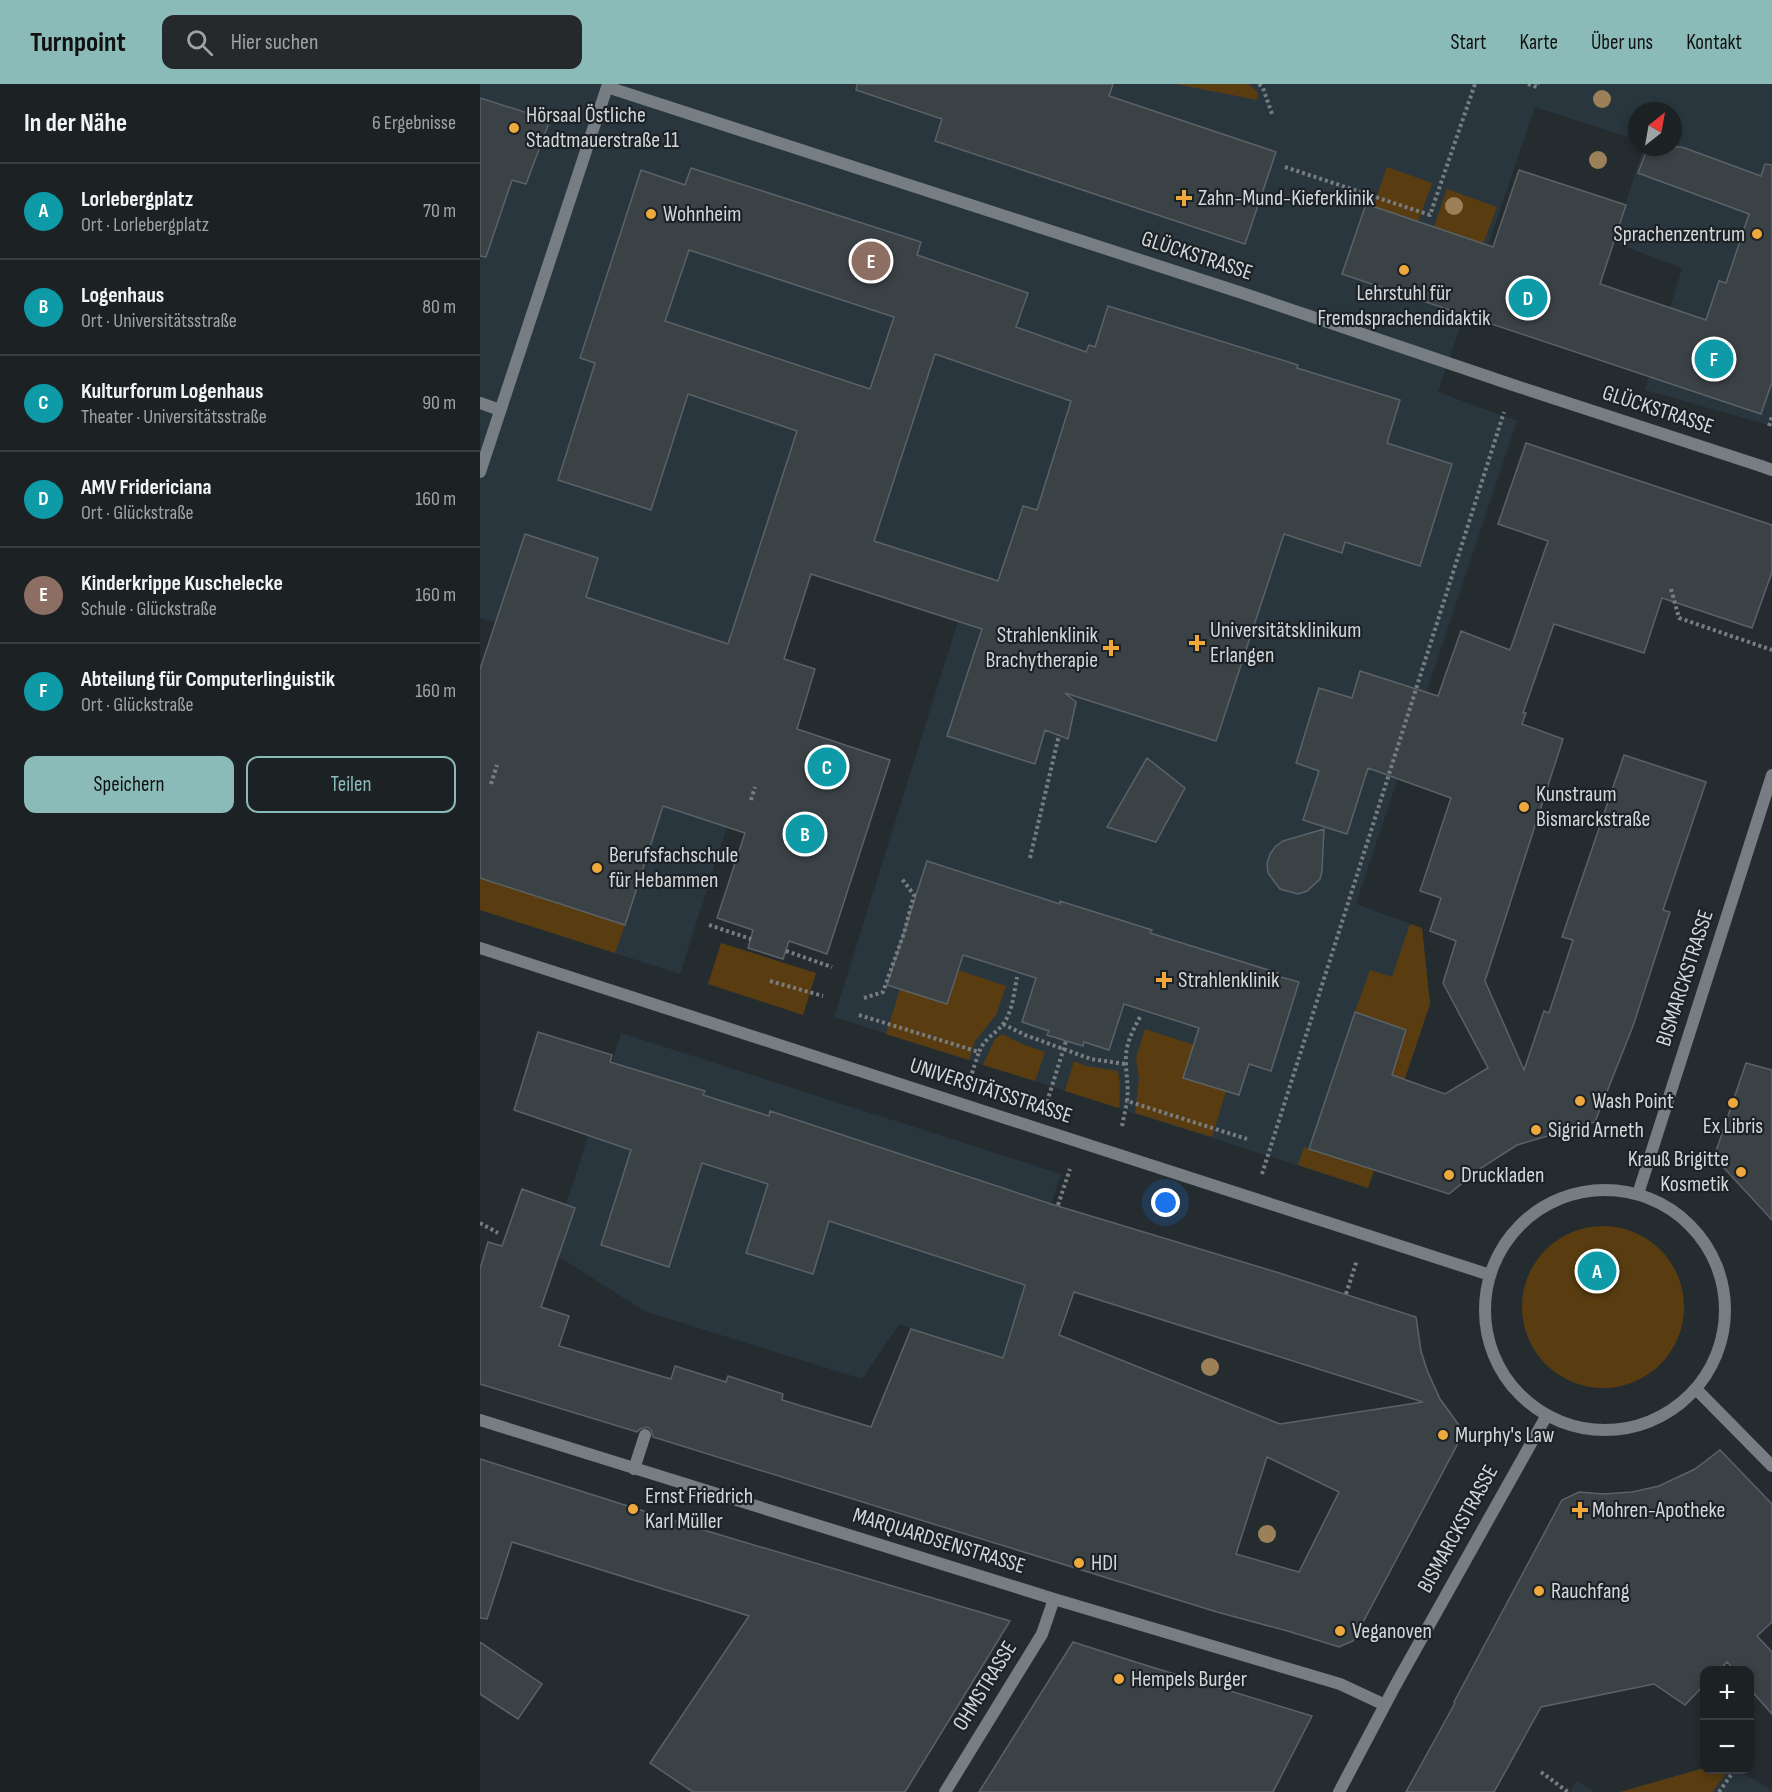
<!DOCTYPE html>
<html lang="de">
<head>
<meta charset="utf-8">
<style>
  body { margin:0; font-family:"Sofia Sans Condensed",sans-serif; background:#25292c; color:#f1f3f6 }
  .controls { position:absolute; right:18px; bottom:18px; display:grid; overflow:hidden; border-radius:12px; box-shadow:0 3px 9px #0003 }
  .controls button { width:54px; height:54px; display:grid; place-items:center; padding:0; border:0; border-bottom:2px solid #3a3e41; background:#1c2124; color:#f1f3f6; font:30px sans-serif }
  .compass { position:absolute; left:1148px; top:18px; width:54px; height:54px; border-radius:50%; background:#1c2124; box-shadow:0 3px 9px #0003; rotate:31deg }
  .you { position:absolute; left:686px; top:1119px; width:21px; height:21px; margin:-15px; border:4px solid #fff; border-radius:50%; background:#1a73e8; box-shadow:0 0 0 9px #1a73e833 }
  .badge { display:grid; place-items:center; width:39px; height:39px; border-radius:50%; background:#8bbbb9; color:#fff; font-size:20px; font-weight:700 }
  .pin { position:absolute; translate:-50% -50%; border:3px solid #fff; box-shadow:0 2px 6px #0006 }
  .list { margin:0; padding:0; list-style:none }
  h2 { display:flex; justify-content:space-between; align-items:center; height:78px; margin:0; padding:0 24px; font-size:26px }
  h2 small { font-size:20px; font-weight:400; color:#a0a3a6 }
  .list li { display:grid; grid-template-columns:39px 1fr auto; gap:18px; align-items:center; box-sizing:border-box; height:96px; padding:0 24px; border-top:2px solid #3a3e41 }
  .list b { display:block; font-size:22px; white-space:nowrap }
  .list p { margin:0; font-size:20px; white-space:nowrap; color:#a0a3a6 }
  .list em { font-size:20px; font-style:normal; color:#a0a3a6 }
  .actions { display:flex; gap:12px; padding:18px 24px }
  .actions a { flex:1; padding:14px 0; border:2px solid #8bbbb9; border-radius:12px; text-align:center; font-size:21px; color:#8bbbb9 }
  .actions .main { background:#8bbbb9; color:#111 }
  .icon { flex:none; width:33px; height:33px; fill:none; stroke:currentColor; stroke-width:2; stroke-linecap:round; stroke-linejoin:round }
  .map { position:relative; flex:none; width:1292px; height:1708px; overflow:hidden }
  header { display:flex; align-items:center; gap:36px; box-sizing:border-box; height:84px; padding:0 30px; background:#8bbbb9; color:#111 }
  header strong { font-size:28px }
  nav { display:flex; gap:33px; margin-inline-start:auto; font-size:21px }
  .search { width:420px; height:54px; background:#25292c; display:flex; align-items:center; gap:15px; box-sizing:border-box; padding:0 21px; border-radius:12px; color:#a0a3a6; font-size:22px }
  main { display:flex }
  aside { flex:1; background:#1c2124 }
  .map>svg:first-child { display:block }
</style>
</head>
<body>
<header>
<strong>Turnpoint</strong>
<div class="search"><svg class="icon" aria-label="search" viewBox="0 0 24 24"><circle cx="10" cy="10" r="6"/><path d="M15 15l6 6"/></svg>Hier suchen</div>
<nav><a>Start</a><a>Karte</a><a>Über uns</a><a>Kontakt</a></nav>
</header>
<main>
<aside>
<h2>In der Nähe<small>6 Ergebnisse</small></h2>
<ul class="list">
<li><span class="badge" style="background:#0f9aa8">A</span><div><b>Lorlebergplatz</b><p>Ort · Lorlebergplatz</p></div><em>70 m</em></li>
<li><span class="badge" style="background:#0f9aa8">B</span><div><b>Logenhaus</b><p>Ort · Universitätsstraße</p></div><em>80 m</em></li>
<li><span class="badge" style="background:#0f9aa8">C</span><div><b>Kulturforum Logenhaus</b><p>Theater · Universitätsstraße</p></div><em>90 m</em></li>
<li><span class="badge" style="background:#0f9aa8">D</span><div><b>AMV Fridericiana</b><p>Ort · Glückstraße</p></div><em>160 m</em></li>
<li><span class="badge" style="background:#8d6e63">E</span><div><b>Kinderkrippe Kuschelecke</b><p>Schule · Glückstraße</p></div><em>160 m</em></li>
<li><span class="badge" style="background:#0f9aa8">F</span><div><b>Abteilung für Computerlinguistik</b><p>Ort · Glückstraße</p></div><em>160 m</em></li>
</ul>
<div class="actions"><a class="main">Speichern</a><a>Teilen</a></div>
</aside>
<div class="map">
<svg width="1292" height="1708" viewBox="0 0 1292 1708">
  <rect width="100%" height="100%" fill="#252c30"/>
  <path fill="#29363e" d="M0 0H1292V342L1165 306 1202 184 1133 158 1164 63H1193V27H1157V56L1055 23 958 308 1037 337 876 820 942 844 950 920 888 1104 354 933 478 537 331 490 287 628 0 534Z
    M0 663 247 743 200 890 0 826Z
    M141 949 581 1090 546 1195 523 1274 419 1240 382 1295 164 1227 78 1172 75 1155Z
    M1224 1684 1258 1686 1292 1706V1708H1140Z
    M1096 1697 1115 1708H1090Z"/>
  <path fill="#593d11" d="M696 0H769L778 9 777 16Z
    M907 83 952 99 938 138 893 123Z
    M967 105 1017 123 1003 160 954 143Z
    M0 794 145 841 135 869 0 826Z
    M930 840 942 844 950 920 888 1104 818 1081 824 1063 881 1082 926 946 875 928 890 886 912 893Z
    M241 859 336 889 323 931 228 900Z
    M478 886 526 902 516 931 495 957 489 976 406 950 420 905 467 920Z
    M665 945 714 961 704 994 746 1007 732 1053 655 1029 659 995 656 974Z
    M522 950 542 960 565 968 555 997 503 981 515 955Z
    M594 977 606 982 638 987 640 1002 639 1024 585 1007Z
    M1042 1223a81 81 0 1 1 162 0a81 81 0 1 1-162 0Z
    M1224 1684 1249 1686 1232 1708H1140Z"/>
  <path fill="#3b4246" stroke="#5b6267" stroke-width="1.5" fill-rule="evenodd" d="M377 0H633L629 12 796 68 765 160 455 57 462 35 376 6Z
    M0 14 70 36 46 100 32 96 6 173 0 172Z
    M1168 63H1202L1281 92 1285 80 1292 81V298L1281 330 862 190 886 120 1013 163 1039 86 1146 121 1120 200 1226 236 1239 197 1246 199 1269 130 1158 89Z
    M211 84 441 158 437 171 548 209 536 243 606 268 609 261 615 263 628 222 818 281 817 284 920 316 907 359 972 380 940 482 865 458 862 469 804 450 736 657 585 609 596 618 588 655 565 646 555 680 467 652 502 545 331 490 304 575 335 585 317 645 410 676 347 870 309 857 303 875 268 864 273 846 237 834 265 749 183 722 145 841 0 794V585L45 450 118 474 106 513 248 560 317 347 208 310 171 426 78 396 115 279 100 274 161 86 205 101ZM209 166 414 233 390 305 185 237ZM455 270 591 317 557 426 543 422 518 497 394 457Z
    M1046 359 1292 441V488L1272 544 1182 514 1164 569 1074 540 1043 629H1046L1042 640 1083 655 1005 897 1044 986 1064 927 1069 929 1093 856 1082 853 1144 671 1226 698 1183 826 1190 828 1153 942 1115 1038 1037 1061 1001 1084 969 1110 829 1065 875 928 926 946 912 991 965 1010 1008 984 963 899 976 857 950 847 961 814 940 807 971 714 888 684 867 750 823 736 839 687 816 679 839 604 872 614 880 587 958 612 981 547 1030 566 1068 457 1018 440Z
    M667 674 705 704 676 758 627 743Z
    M844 745 842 787 840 795 827 807 818 810 800 805 788 789 787 780 790 770 795 763 803 757Z
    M447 777 580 820V817L672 846 670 849 798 889 797 892 819 898 791 987 769 980 759 1011 703 994 719 944 644 920 629 966 604 958 603 962 567 951 569 947 542 938 556 894 483 871 467 920 407 901Z
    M58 948 132 971 130 978 225 1007 223 1011 289 1032 290 1027 571 1120 796 1188 936 1233 941 1267 947 1286 960 1315 984 1348 873 1557 859 1563 811 1548 737 1528 173 1353 171 1346 167 1343 160 1345 157 1348 0 1300V1185L8 1158 22 1162 42 1105 95 1124 61 1223 89 1232 79 1262 191 1295 195 1282 246 1298 248 1292 303 1310 302 1316 391 1343 431 1245 523 1274 545 1201 349 1137 333 1190 266 1169 288 1100 222 1079 189 1183 121 1161 151 1066 34 1026ZM594 1208 943 1318 800 1340 579 1251ZM787 1373 859 1408 819 1488 756 1470Z
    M1266 979 1292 986V1136L1234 1073Z
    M1240 1366 1292 1420V1538L1277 1552 1292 1568V1630L1269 1604V1587H1255L1247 1578 1239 1587H1224V1601L1205 1621 1174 1600 1061 1623 1014 1708H926L975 1619 974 1618 1082 1416 1099 1408 1124 1410 1152 1408 1179 1402 1215 1385Z
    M0 1375 217 1444 530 1537 425 1708H213L170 1679 269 1532 32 1458 7 1535 0 1534Z
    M0 1558 62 1600 38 1635 0 1610Z
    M593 1558 665 1581 832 1632 793 1708H499Z"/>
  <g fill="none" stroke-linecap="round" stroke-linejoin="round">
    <path stroke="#777d80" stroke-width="4" stroke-dasharray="3 3" stroke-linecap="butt" d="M779 0 783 4 792 30
      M1048 0 1057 3 1058 0
      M805 83 950 131 995 0
      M1289 342 1292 333
      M1191 505 1199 534 1292 566
      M11 700 17 681
      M271 716 275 703
      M550 774 579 651
      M229 841 271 855
      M306 867 352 883
      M290 897 343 912
      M384 914 403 908 424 849 434 811 422 795
      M379 931 499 968C505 953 516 950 524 939 533 925 534 909 537 893
      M660 933C652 948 645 961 646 978 646 992 649 1004 647 1017L767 1055
      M523 940 545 951 611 975 645 980
      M490 995 499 968
      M567 1018 586 957
      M642 1042 647 1018
      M782 1090 1024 328
      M578 1121 590 1085
      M0 1139 18 1149
      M866 1210 877 1176
      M1061 1688 1088 1708
      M1239 1708 1251 1691"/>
    <path stroke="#767e83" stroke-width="12" d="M0 319 20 326
      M154 1385 165 1351"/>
    <path stroke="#767e83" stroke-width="12" d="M1281 382 1292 386"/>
    <path stroke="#767e83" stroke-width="12" d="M127 3 759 208 1033 301 1281 382
      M0 388 128 0
      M0 864 1010 1191
      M1005 1226a120 120 0 1 1 240 0a120 120 0 1 1-240 0Z
      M1158 1110 1292 691
      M1216 1305 1292 1382
      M0 1336 574 1515 860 1600 905 1621
      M465 1708 562 1550 574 1515
      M859 1708 915 1602 1067 1331"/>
  </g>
  <g fill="#9b8058">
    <circle cx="1122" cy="15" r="9"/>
    <circle cx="1118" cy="76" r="9"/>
    <circle cx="974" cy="122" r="9"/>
    <circle cx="730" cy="1283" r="9"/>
    <circle cx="787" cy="1450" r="9"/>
  </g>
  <g fill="#eea83c" stroke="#1c2226" stroke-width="2">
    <circle cx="34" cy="44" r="6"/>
    <path d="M701 105h6v6h6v6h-6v6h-6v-6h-6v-6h6z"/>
    <circle cx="171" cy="130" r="6"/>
    <circle cx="1277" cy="150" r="6"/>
    <circle cx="924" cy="186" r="6"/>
    <path d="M714 550h6v6h6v6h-6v6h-6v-6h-6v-6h6z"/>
    <path d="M628 555h6v6h6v6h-6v6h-6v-6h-6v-6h6z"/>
    <circle cx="1044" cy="723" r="6"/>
    <circle cx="117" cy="784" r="6"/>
    <path d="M681 887h6v6h6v6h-6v6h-6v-6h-6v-6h6z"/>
    <circle cx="1100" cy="1017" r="6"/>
    <circle cx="1253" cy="1019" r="6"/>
    <circle cx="1056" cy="1046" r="6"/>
    <circle cx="1261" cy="1088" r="6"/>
    <circle cx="969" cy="1091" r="6"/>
    <circle cx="963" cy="1351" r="6"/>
    <circle cx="153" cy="1425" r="6"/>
    <path d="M1097 1417h6v6h6v6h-6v6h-6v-6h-6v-6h6z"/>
    <circle cx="599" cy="1479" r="6"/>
    <circle cx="1059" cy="1507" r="6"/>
    <circle cx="860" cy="1547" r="6"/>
    <circle cx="639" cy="1595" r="6"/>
  </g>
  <g text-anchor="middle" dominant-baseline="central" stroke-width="4.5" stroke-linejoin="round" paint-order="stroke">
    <g font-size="22" fill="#d2d7d9" stroke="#1c2226" text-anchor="start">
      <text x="46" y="31">Hörsaal Östliche<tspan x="46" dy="25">Stadtmauerstraße 11</tspan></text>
      <text x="718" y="114">Zahn-Mund-Kieferklinik</text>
      <text x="183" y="130">Wohnheim</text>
      <text x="1265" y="150" text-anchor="end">Sprachenzentrum</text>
      <text x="924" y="209" text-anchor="middle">Lehrstuhl für<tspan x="924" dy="25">Fremdsprachendidaktik</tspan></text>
      <text x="730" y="546">Universitätsklinikum<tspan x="730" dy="25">Erlangen</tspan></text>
      <text x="618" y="551" text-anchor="end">Strahlenklinik<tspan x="618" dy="25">Brachytherapie</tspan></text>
      <text x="1056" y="710">Kunstraum<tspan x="1056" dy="25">Bismarckstraße</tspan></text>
      <text x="129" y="771">Berufsfachschule<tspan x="129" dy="25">für Hebammen</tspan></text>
      <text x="698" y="896">Strahlenklinik</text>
      <text x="1112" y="1017">Wash Point</text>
      <text x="1253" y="1042" text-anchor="middle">Ex Libris</text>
      <text x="1068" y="1046">Sigrid Arneth</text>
      <text x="1249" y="1075" text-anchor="end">Krauß Brigitte<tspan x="1249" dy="25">Kosmetik</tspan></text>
      <text x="981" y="1091">Druckladen</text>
      <text x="975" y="1351">Murphy's Law</text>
      <text x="165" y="1412">Ernst Friedrich<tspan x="165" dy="25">Karl Müller</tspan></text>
      <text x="1112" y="1426">Mohren-Apotheke</text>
      <text x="611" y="1479">HDI</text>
      <text x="1071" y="1507">Rauchfang</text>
      <text x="872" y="1547">Veganoven</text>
      <text x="651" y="1595">Hempels Burger</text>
    </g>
    <g font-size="22" fill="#d2d7d9" stroke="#1c2226">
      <text transform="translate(717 172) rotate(18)">GLÜCKSTRASSE</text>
      <text transform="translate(1178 326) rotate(18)">GLÜCKSTRASSE</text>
      <text transform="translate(1205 894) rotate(-72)">BISMARCKSTRASSE</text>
      <text transform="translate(511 1007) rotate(18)">UNIVERSITÄTSSTRASSE</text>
      <text transform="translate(978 1445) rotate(-61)">BISMARCKSTRASSE</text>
      <text transform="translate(459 1457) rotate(17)">MARQUARDSENSTRASSE</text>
      <text transform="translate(505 1602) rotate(-58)">OHMSTRASSE</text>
    </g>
  </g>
</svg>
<div class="controls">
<button>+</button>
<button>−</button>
</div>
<svg class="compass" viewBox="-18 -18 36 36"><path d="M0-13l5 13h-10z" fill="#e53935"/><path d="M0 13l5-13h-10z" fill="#a0a3a6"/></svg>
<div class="you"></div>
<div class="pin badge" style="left:1117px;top:1187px;background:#0f9aa8">A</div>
<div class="pin badge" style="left:325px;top:750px;background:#0f9aa8">B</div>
<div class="pin badge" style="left:347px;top:683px;background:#0f9aa8">C</div>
<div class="pin badge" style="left:1048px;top:214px;background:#0f9aa8">D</div>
<div class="pin badge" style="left:391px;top:177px;background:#8d6e63">E</div>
<div class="pin badge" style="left:1234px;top:275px;background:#0f9aa8">F</div>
</div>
</main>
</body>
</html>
